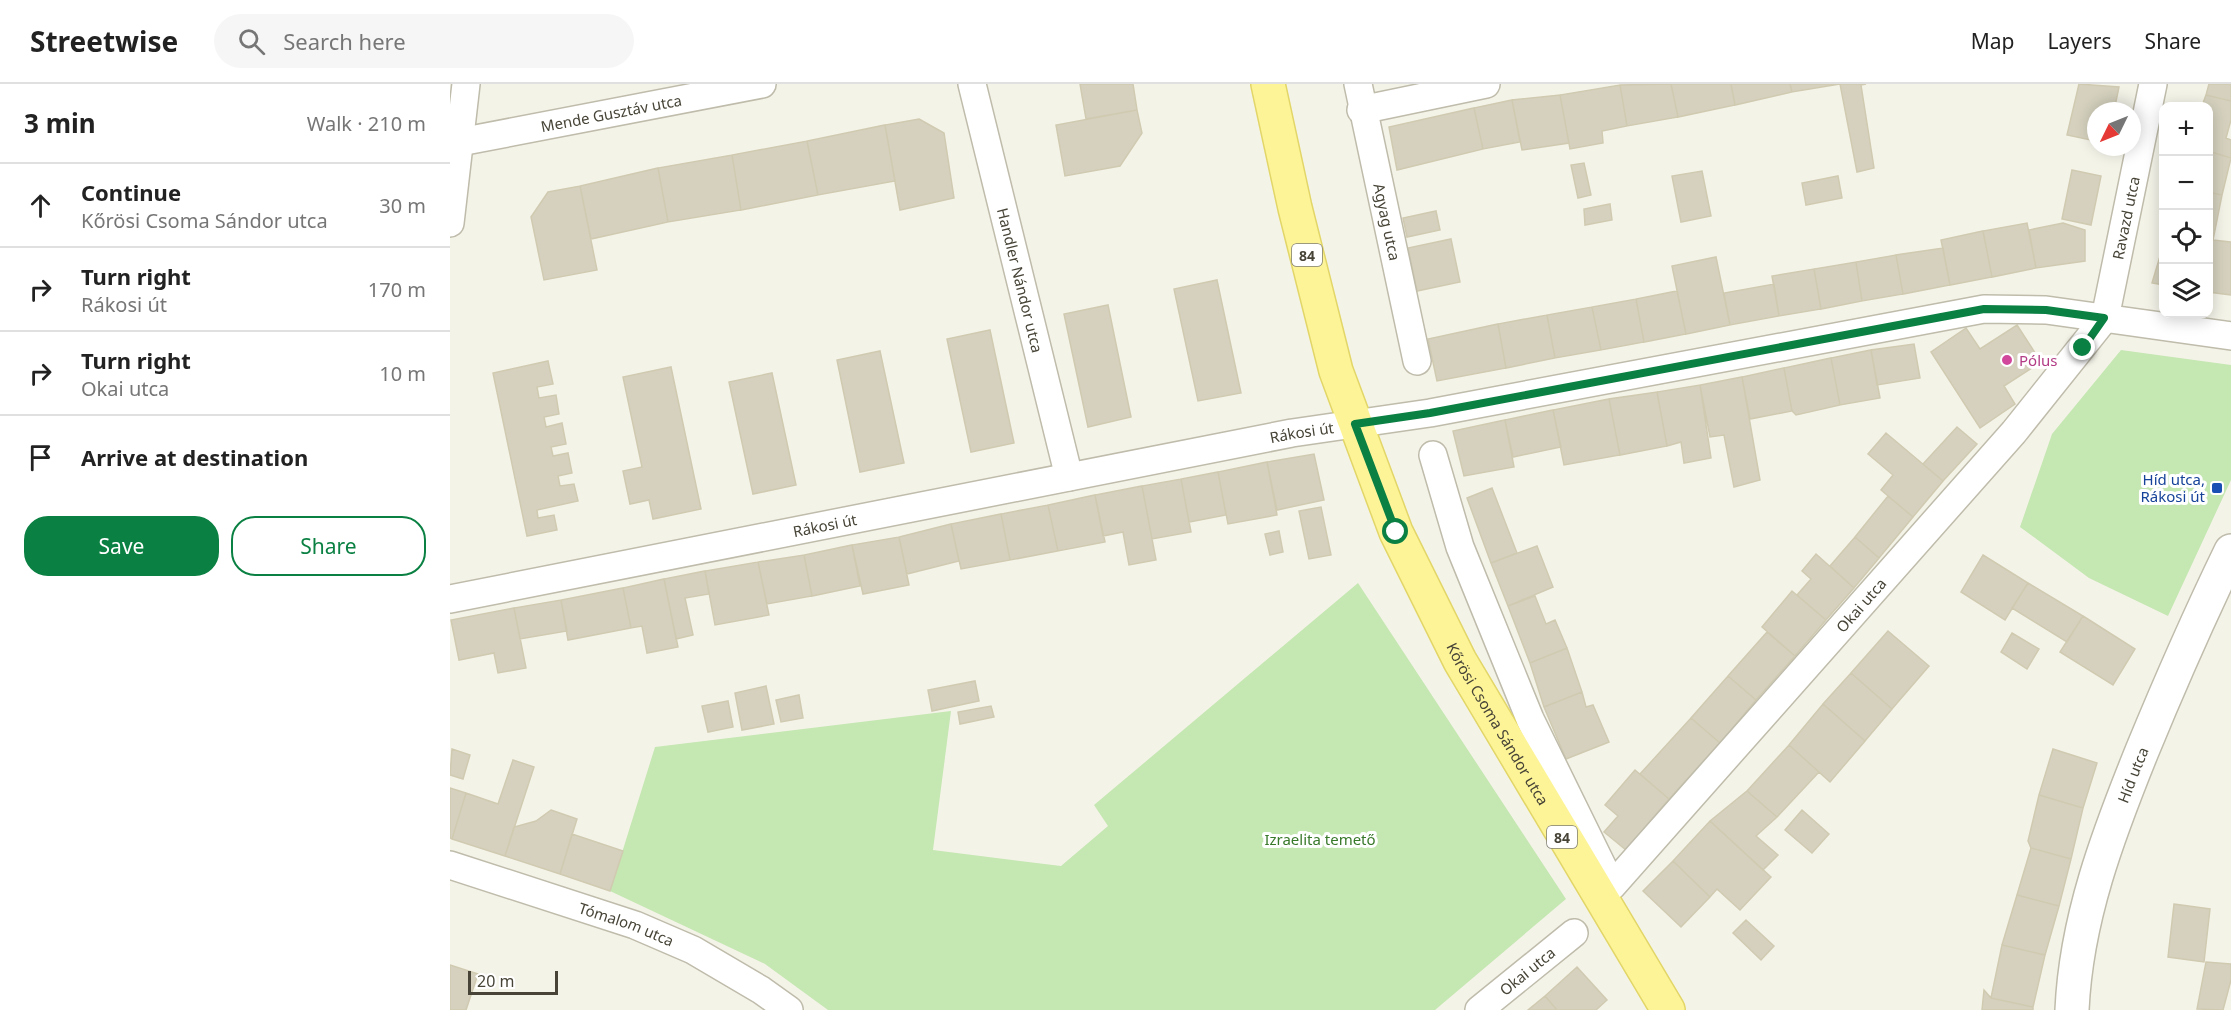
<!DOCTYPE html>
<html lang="en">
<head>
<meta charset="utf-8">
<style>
  body { margin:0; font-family:"Noto Sans",sans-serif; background:#f6f6f6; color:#222 }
  .controls { position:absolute; right:18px; top:18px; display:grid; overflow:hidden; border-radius:12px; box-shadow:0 3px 15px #0003 }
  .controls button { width:54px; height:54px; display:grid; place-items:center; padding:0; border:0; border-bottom:2px solid #e0e0e0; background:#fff; color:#222; font:30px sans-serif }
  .compass { position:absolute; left:1637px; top:18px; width:54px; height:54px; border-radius:50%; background:#fff; box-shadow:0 3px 15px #0003; rotate:227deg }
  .scale { position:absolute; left:18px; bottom:15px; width:90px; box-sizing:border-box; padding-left:6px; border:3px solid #474437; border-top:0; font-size:16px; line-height:21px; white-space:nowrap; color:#474437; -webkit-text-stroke:4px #fff; paint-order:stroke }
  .stop { position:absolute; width:18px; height:18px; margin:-14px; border:4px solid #0b8043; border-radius:50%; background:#fff }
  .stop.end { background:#0b8043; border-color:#fff; box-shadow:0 2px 6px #0008 }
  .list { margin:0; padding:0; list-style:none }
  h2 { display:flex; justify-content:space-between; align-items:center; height:78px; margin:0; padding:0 24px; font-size:26px }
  h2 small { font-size:20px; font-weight:400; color:#767676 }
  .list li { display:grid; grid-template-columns:39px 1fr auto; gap:18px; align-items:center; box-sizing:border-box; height:84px; padding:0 24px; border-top:2px solid #e0e0e0 }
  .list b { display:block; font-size:22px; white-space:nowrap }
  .list p { margin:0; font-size:20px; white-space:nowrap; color:#767676 }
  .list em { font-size:20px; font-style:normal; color:#767676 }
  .actions { display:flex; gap:12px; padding:18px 24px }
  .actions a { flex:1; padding:14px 0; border:2px solid #0b8043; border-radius:24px; text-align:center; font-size:21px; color:#0b8043 }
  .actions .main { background:#0b8043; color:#fff }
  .icon { flex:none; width:33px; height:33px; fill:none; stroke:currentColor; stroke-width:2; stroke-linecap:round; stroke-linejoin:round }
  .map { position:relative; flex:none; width:1781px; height:926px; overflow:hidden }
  header { display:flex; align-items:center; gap:36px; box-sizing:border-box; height:84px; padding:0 30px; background:#fff; border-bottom:2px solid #e0e0e0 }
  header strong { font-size:28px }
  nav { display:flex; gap:33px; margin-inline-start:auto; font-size:21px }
  .search { width:420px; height:54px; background:#f6f6f6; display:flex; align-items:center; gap:15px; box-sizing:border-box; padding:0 21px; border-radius:33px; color:#767676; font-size:22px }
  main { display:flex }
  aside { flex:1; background:#fff }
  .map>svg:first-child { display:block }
</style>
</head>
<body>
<header>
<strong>Streetwise</strong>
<div class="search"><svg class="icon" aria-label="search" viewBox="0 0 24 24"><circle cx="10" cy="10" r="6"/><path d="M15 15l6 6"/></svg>Search here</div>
<nav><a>Map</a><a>Layers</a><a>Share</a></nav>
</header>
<main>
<aside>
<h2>3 min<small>Walk · 210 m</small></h2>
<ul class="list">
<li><svg class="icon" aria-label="ahead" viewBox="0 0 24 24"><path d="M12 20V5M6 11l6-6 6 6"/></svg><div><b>Continue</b><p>Kőrösi Csoma Sándor utca</p></div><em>30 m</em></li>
<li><svg class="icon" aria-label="right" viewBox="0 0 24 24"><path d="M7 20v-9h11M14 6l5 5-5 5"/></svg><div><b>Turn right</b><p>Rákosi út</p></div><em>170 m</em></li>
<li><svg class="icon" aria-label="right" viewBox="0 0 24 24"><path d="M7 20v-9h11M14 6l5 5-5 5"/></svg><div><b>Turn right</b><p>Okai utca</p></div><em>10 m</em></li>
<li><svg class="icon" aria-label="arrive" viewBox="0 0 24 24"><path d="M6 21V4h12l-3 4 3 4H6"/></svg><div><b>Arrive at destination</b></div></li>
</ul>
<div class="actions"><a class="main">Save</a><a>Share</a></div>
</aside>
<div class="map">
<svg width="1781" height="926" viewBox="0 0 1781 926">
  <rect width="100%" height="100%" fill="#f4f3e8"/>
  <path fill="#c5e7b2" d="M1671 266 1781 281V396L1718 532 1639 494 1570 443 1602 350Z
    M908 499 1116 815 985 926H378L315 880 160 807 205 663 501 627 483 766 611 782 658 742 644 721Z"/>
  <path fill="#d5d1be" stroke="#d0cab1" stroke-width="1.5" d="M630 0H683L687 26 636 35Z
    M1221 0 1228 33 1177 42 1170 1Z
    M1221 0H1281L1285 21 1228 33Z
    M1281 0H1340L1342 8 1285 21Z
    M1340 0H1390L1342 8Z
    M1390 0H1416L1411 1 1424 84 1407 88Z
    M1629 0 1669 3 1664 27H1646V57L1617 51Z
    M1759 0H1781V17L1756 11Z
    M1170 1 1177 42 1152 47 1153 59 1120 65 1110 11Z
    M1110 11 1119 59 1072 66 1062 16Z
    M1756 11 1781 17V36L1776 54 1781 56V74L1758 67V22H1752Z
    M1062 16 1070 58 1033 65 1024 24Z
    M1024 24 1033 65 947 86 939 43Z
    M687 26 692 49 670 82 615 92 606 41Z
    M469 35 494 49 504 114 450 126 435 41Z
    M435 41 445 97 368 111 357 57Z
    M357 57 368 111 291 126 282 71Z
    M1758 67 1781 74 1772 111 1758 108Z
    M282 71 291 126 218 138 208 84Z
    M1134 79 1141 111 1128 114 1121 81Z
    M208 84 218 138 141 155 130 102Z
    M1622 86 1651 92 1641 141 1612 135Z
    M1252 87 1261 132 1231 138 1222 92Z
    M1388 92 1392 114 1356 121 1352 99Z
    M130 102 147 186 94 196 81 133 98 108Z
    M1758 108 1772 111 1763 156 1781 158V211L1758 208Z
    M1160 120 1162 136 1135 141 1134 125Z
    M986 127 990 146 957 153 953 134Z
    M1577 139 1586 184 1542 193 1533 147Z
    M1613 139 1635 146V177L1586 184 1579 146Z
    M1533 147 1542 193 1500 201 1491 156Z
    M1001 155 1010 198 967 207 958 164Z
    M1714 159V201L1702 199Z
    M1493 164 1500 201 1453 210 1446 171Z
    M1446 171 1453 210 1412 217 1406 178Z
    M1266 173 1280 241 1236 250 1222 182Z
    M1406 178 1412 217 1371 225 1364 185Z
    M1364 185 1371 225 1329 232 1322 192Z
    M767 196 791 309 748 317 724 205Z
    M1324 200 1329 232 1280 241 1274 209Z
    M1227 207 1236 250 1194 258 1186 215Z
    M1186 215 1194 258 1151 266 1142 223Z
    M658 221 681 333 638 343 614 230Z
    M1142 223 1151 266 1105 274 1097 231Z
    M1097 231 1105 274 1056 284 1048 240Z
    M1048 240 1056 284 987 297 978 255Z
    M1567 241 1591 278 1554 302 1565 320 1530 344 1481 268 1516 244 1530 265Z
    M540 246 564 359 521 368 497 255Z
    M1464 260 1470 294 1427 301 1421 266Z
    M1421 266 1430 314 1390 321 1381 274Z
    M430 267 454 379 410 388 387 276Z
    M1381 274 1390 321 1346 331 1342 327 1334 284Z
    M98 277 103 300 87 303 89 314 106 311 109 330 94 333 96 343 112 339 116 360 101 363 103 372 118 369 122 389 108 392 110 402 124 400 128 417 87 426 88 434 104 431 107 446 77 452 43 289Z
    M221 283 251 425 203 435 199 416 180 420 173 387 192 383 173 293Z
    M1334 284 1342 327 1300 335 1292 293Z
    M322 289 346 401 303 410 279 298Z
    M1292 293 1310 396 1284 403 1274 351 1260 353 1250 301Z
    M1250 301 1261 374 1234 379 1231 358 1217 362 1207 308Z
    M1207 308 1217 362 1170 371 1159 315Z
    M1159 315 1170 371 1114 381 1103 326Z
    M1103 326 1111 363 1063 373 1055 336Z
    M1055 336 1064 383 1014 392 1003 347Z
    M1507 343 1527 360 1493 397 1473 380Z
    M1436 349 1493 397 1463 433 1431 406 1443 391 1418 370Z
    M864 370 874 416 827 426 817 378Z
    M817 378 827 431 778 440 768 388Z
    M768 388 776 431 739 438 731 395Z
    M731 395 741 448 702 455 692 402Z
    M692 402 706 476 679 481 673 448 653 452 645 411Z
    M1042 404 1067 469 1041 479 1017 414Z
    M645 411 655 458 608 467 598 421Z
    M1438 412 1463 433 1429 474 1405 453Z
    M598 421 608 467 560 476 551 430Z
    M871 423 881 471 859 475 849 427Z
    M551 430 560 476 511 485 501 440Z
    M501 440 509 477 457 490 449 453Z
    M829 447 833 468 820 471 815 450Z
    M449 453 459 501 413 510 402 461Z
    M1405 453 1429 474 1404 504 1380 482Z
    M402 461 410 502 362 512 354 471Z
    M1087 462 1103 503 1058 522 1041 479Z
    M1366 470 1404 504 1376 536 1347 511 1361 495 1352 487Z
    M354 471 362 512 317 520 308 478Z
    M1533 471 1578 499 1555 536 1511 508Z
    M308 478 319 531 265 541 255 487Z
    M255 487 259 510 235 514 243 551 226 555 214 495Z
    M214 495 228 563 197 569 192 542 181 544 173 504Z
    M1578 499 1633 532 1617 558 1562 524Z
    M173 504 181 544 118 556 111 516Z
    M1342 507 1376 536 1345 572 1312 543Z
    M1085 512 1096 540 1105 536 1117 564 1080 579 1058 522Z
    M111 516 117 547 70 555 64 524Z
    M64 524 76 584 48 589 44 569 9 576 1 536Z
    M1633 532 1685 565 1663 601 1610 568Z
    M1438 547 1479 582 1442 625 1401 589Z
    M1317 548 1345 572 1306 616 1278 592Z
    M1562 549 1589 565 1577 585 1551 568Z
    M1117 564 1132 608 1094 623 1080 579Z
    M1401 589 1442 625 1415 657 1373 620Z
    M1278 592 1306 616 1270 659 1241 634Z
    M525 597 529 617 482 627 478 606Z
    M316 602 324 640 292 646 285 609Z
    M1132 608 1136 623 1143 621 1159 658 1116 675 1094 623Z
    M349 611 353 634 331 638 326 616Z
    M278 617 283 643 258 648 252 622Z
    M1373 620 1415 657 1380 698 1339 661Z
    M541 622 544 633 510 640 508 628Z
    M1241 634 1270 659 1219 715 1190 690Z
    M1339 661 1369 688 1327 733 1297 707Z
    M2 665 20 671 13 695 0 691Z
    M1603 665 1647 679 1633 724 1589 711Z
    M63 676 84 683 55 772 2 755 16 709 48 720Z
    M1185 686 1219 715 1176 766 1154 748 1168 732 1155 721Z
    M0 704 16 709 2 755 0 754Z
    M1297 707 1327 733 1306 752 1328 771 1313 786 1260 737Z
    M1589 711 1633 724 1621 775 1581 764 1578 757Z
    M101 726 127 735 110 790 55 772 64 743 86 737Z
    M1352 726 1379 750 1362 769 1335 746Z
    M1260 737 1321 793 1290 826 1267 805 1260 813 1223 777Z
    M122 750 173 767 160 807 110 790Z
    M1581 764 1621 775 1609 822 1567 811Z
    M1223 777 1260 813 1231 843 1193 807Z
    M1567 811 1609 822 1595 871 1552 861Z
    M1724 820 1760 825 1754 878 1718 873Z
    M1296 836 1324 862 1311 876 1283 849Z
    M1552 861 1595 871 1583 923 1541 914Z
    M1756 878 1781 880V896L1773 926 1747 925Z
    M0 881 28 890 16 926H0Z
    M1127 883 1157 916 1146 926H1107L1095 912Z
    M1534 906 1541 914 1583 923V926H1532Z
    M1095 912 1107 926H1078Z"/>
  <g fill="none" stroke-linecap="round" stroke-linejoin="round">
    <g stroke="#bfbcab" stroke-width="30">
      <g id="minor">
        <path id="s1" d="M522 0 619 393"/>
        <path id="s2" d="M908 0 967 277"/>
        <path d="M911 26 1036 0"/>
        <path id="s3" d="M10 58 312 0"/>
        <path d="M0 139 16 0"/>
        <path id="s4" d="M983 371 1010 463 1080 635 1162 802 1564 348 1655 234 1703 0"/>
        <path id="s5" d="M0 515 842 349 980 329 1534 225 1596 226 1781 252"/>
        <path id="s6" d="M0 781 185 841 243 866 311 906 339 926"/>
        <path id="s7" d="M1029 926 1124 849"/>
      </g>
    </g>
    <g stroke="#bfbcab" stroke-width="36">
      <g id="tertiary">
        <path id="s8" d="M1622 926C1626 835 1658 751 1692 667 1720 599 1749 533 1781 467"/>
      </g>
    </g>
    <g stroke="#e2d668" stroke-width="36">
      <g id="primary">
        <path id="s9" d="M818 0 845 124 886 287 946 448 1010 577 1218 926"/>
      </g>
    </g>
    <use href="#minor" stroke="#fff" stroke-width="27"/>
    <use href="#tertiary" stroke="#fff" stroke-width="33"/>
    <use href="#primary" stroke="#fdf498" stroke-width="33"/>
  </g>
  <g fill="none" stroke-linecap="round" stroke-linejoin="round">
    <path stroke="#0b8043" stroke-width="8" d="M946 448 905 340 980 329 1534 225 1596 226 1654 234 1633 264"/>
  </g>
  <circle fill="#d1479c" stroke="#fff" stroke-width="2" cx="1557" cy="276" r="6"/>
  <rect fill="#1a4fb4" stroke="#fff" stroke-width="2" x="1761" y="398" width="12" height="12" rx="3"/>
  <g text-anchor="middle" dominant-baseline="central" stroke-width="6" stroke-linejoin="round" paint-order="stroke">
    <g fill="#fff" stroke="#7e7c73" stroke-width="1.5">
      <rect x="842" y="160" width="30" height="22" rx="4.5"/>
      <rect x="1097" y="742" width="30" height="22" rx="4.5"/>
    </g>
    <g font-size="14" font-weight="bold" fill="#474437">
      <text x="857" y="171">84</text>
      <text x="1112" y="753">84</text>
    </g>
    <g font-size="15" fill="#474437" stroke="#fff">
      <text stroke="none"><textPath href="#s3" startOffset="154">Mende Gusztáv utca</textPath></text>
      <text stroke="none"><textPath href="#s4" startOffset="1322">Ravazd utca</textPath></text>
      <text stroke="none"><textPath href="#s2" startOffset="141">Agyag utca</textPath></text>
      <text stroke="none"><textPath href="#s1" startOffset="202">Handler Nándor utca</textPath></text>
      <text stroke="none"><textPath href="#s5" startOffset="868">Rákosi út</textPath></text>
      <text stroke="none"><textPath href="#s5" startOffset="382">Rákosi út</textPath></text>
      <text stroke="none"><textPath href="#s4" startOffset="843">Okai utca</textPath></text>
      <text stroke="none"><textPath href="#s9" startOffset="684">Kőrösi Csoma Sándor utca</textPath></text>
      <text stroke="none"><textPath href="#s8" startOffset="244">Híd utca</textPath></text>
      <text stroke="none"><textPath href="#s6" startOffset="186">Tómalom utca</textPath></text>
      <text stroke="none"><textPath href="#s7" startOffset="62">Okai utca</textPath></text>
    </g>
    <g font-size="15" fill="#b23c85" stroke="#fff" text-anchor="start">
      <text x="1569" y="276">Pólus</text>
    </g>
    <g font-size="15" fill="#164399" stroke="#fff" text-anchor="end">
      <text x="1755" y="395">Híd utca,<tspan x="1755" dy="17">Rákosi út</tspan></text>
    </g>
    <g font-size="15" fill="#38792a" stroke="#fff">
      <text x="870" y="755">Izraelita temető</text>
    </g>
  </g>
</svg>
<div class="controls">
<button>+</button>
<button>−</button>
<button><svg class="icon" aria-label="locate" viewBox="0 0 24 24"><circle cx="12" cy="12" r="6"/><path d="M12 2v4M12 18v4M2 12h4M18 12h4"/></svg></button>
<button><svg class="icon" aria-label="layers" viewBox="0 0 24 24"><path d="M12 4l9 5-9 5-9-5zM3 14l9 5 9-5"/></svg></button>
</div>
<svg class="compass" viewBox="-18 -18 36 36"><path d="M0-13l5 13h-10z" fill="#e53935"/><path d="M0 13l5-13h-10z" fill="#767676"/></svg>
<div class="scale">20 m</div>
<div class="stop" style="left:946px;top:448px"></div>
<div class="stop end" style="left:1633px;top:264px"></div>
</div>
</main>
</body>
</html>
